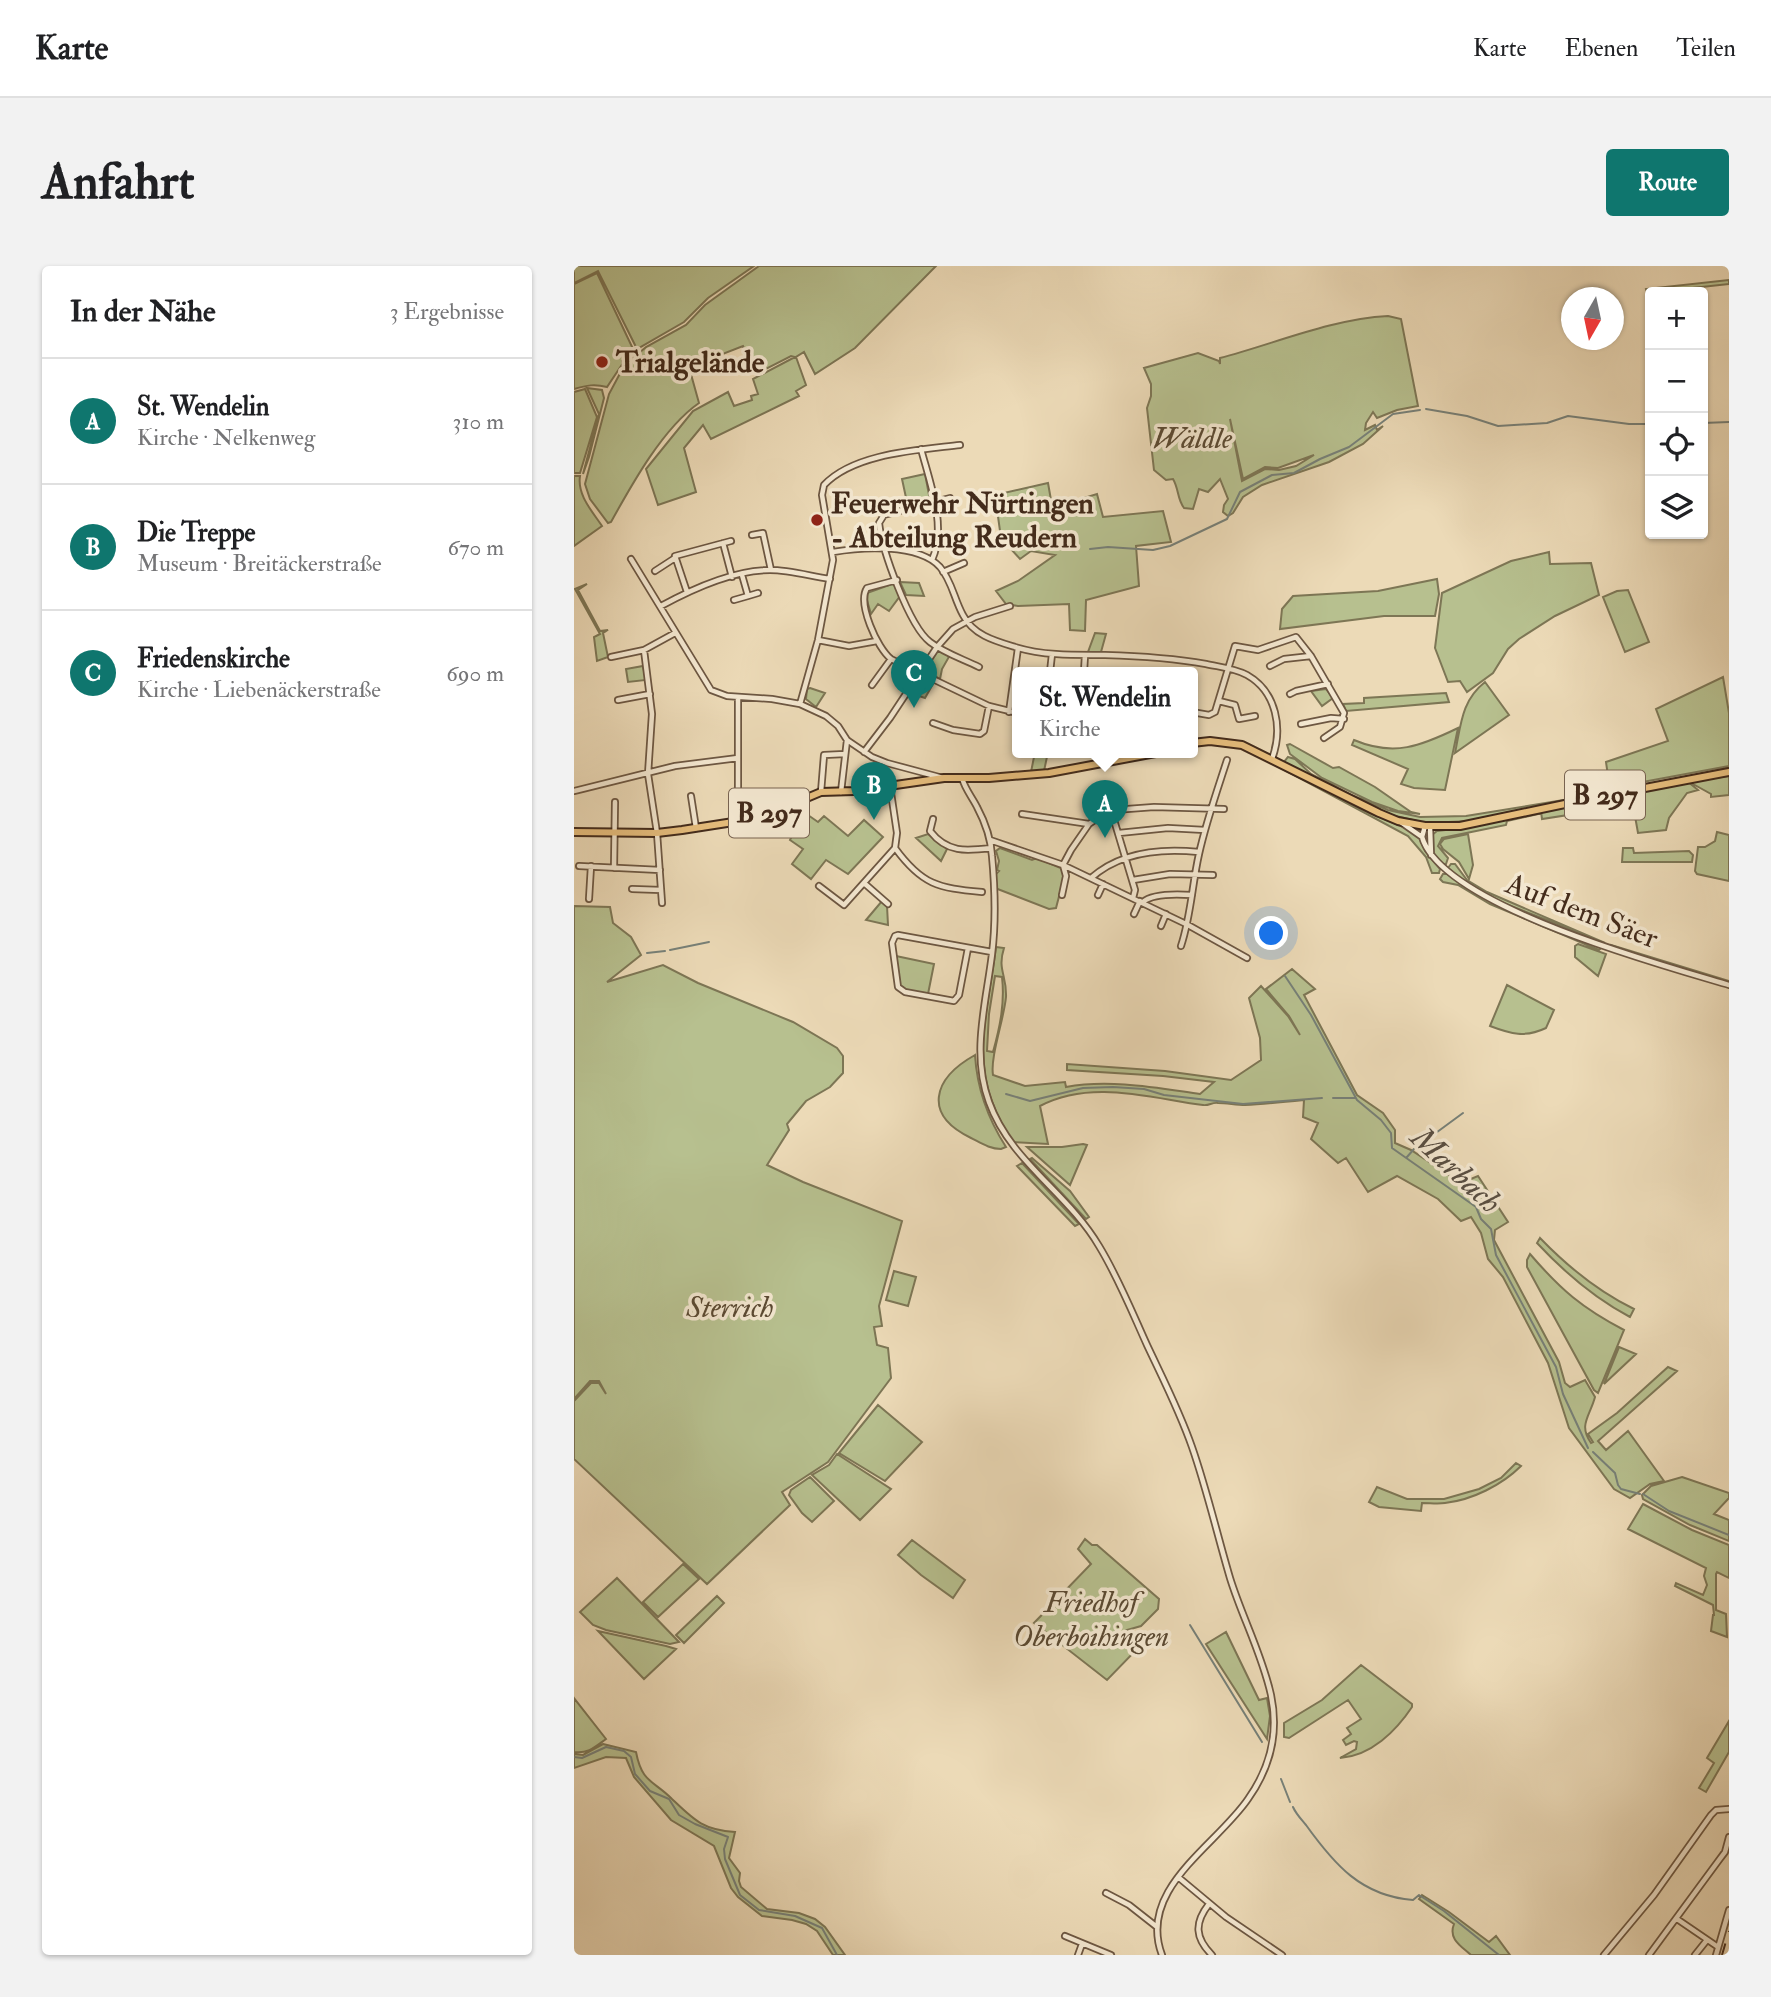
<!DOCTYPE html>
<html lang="de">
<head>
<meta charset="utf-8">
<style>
  body { margin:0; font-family:"IM FELL Double Pica",serif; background:#f2f2f2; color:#202124 }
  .controls { position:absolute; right:21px; top:21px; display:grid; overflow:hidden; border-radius:7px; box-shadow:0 2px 5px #0004 }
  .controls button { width:63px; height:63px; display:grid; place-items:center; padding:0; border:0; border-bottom:2px solid #e0e0e0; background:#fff; color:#202124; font:35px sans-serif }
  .compass { position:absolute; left:987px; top:21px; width:63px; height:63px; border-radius:50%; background:#fff; box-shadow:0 2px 5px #0004; rotate:189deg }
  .you { position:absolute; left:698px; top:668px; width:24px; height:24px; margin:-18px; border:5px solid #fff; border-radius:50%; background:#1a73e8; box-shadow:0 0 0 10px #1a73e833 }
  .badge { display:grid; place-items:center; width:46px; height:46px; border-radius:50%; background:#0f766e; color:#fff; font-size:23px; font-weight:700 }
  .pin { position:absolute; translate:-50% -58px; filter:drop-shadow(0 2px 4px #0008) }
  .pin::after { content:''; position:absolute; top:37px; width:24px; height:21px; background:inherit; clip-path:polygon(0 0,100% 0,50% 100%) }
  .popup { position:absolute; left:438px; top:401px; width:186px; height:91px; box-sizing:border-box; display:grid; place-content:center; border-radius:7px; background:#fff; filter:drop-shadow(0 2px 5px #0005); font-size:23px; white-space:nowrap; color:#757577 }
  .popup b { font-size:26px; color:#202124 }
  .popup::after { content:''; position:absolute; left:50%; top:100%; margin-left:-14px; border:14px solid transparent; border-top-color:#fff }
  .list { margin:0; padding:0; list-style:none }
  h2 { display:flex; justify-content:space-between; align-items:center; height:91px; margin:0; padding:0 28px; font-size:30px }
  h2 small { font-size:23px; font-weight:400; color:#757577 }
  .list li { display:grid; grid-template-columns:46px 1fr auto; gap:21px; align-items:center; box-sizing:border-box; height:126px; padding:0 28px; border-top:2px solid #e0e0e0 }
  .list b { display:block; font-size:26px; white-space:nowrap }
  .list p { margin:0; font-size:23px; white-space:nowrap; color:#757577 }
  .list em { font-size:23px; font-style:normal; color:#757577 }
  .icon { flex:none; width:38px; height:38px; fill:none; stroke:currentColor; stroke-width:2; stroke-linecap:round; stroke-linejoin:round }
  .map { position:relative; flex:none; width:1155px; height:1689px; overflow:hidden; border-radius:7px }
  header { display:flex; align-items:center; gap:42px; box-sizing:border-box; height:98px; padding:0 35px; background:#fff; border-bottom:2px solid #e0e0e0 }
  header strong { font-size:33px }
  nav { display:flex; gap:38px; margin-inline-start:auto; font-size:24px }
  .intro { display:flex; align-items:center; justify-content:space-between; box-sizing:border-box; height:168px; padding:0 42px }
  h1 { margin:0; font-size:49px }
  .button { padding:18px 32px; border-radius:7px; background:#0f766e; color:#fff; font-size:24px; font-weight:700 }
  main { display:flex; gap:42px; padding:0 42px }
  aside { flex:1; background:#fff; border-radius:7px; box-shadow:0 2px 5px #0004 }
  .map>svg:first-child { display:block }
</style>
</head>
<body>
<header>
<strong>Karte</strong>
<nav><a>Karte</a><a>Ebenen</a><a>Teilen</a></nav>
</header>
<div class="intro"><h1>Anfahrt</h1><a class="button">Route</a></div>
<main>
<aside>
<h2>In der Nähe<small>3 Ergebnisse</small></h2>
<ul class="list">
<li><span class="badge">A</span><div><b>St. Wendelin</b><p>Kirche · Nelkenweg</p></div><em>310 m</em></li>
<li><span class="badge">B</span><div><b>Die Treppe</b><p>Museum · Breitäckerstraße</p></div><em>670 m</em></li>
<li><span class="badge">C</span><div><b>Friedenskirche</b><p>Kirche · Liebenäckerstraße</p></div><em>690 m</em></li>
</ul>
</aside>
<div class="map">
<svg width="1155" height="1689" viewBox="0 0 1155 1689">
  <rect width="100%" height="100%" fill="#ecdab7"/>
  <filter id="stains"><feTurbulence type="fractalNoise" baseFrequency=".00286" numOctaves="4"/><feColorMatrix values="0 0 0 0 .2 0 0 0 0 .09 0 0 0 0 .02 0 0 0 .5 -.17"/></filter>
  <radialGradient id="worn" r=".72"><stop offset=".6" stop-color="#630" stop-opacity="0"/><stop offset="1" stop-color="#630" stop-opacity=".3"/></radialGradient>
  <path fill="#b7c08f" stroke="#7d7655" stroke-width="2" fill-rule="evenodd" d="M0 0H180L134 32 110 56 63 83 24 5 0 17Z
    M185 0H362L281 82 241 108 230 86 222 91 232 119 222 125 225 130 137 173 129 159 110 182 122 226 84 239 72 203 119 145 154 126 160 140 178 134 177 130 184 128 179 113 221 91 217 90 184 107 180 103 169 80 115 101 125 137C89 162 58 218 37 256L34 257 16 233 11 218 35 128 50 100 72 81 112 59 131 39Z
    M23 7 60 85 48 95 49 97 33 121C21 118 13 119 0 123V18Z
    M1155 14V18L1073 27 1072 23Z
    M814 50 827 53 844 140 823 144 803 152 799 146 792 157 791 164 801 159 803 164 809 160 789 178 755 196 688 219 669 231 659 247 654 250 649 246 650 239 654 233 646 213 634 226 625 223 619 243 610 242C603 233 605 223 599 213L592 214 580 204 573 142 577 130V118L570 102 624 87 645 95 646 98V92C700 78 757 53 814 50ZM656 153 669 213 691 201 704 202 740 189 722 200 705 204 691 203 668 215Z
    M13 122 28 124 30 132 15 191 9 208 25 148Z
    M11 123 23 151 6 207H0V126Z
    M351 208 356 234 334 241 328 213Z
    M0 210H6C3 229 18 245 28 260L0 280Z
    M474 217 477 234 487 239 523 228 529 251 589 245 597 276 562 280 565 320 512 334 511 365 496 364 495 338 444 340 432 338 422 325 444 315 481 289 457 285 446 293 427 272 421 229Z
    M975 286 976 298 1017 297 1025 329 981 350 945 373 934 383 919 407 893 426 886 415 874 416 861 382 868 327 937 295Z
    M863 313 865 328 861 350H810L706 363 708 343 719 330 804 325Z
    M326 316 345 317 350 330 332 329Z
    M13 318 4 324 26 365 34 364 29 367 34 391 23 395 20 371 26 368 1 323Z
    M318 318 322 320 326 330 315 345 304 338 297 348 292 331 293 327Z
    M1054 324 1075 376 1051 386 1029 331 1043 325Z
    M521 367 532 368 527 386H514Z
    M366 384 376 389 368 403 366 413 351 404 362 385Z
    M69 400 72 414 54 416 52 403Z
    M1149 411 1155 447V500L1031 523 1034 510 1032 496 1094 475 1082 443Z
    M347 412 360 416 351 432 336 427Z
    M911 416 935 449 881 487C887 459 887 435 911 416Z
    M236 422 251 427 242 441 232 433 233 423Z
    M752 423 759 432 748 440 737 425Z
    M872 427 875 436 772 445 769 438 790 437V432Z
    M884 462 871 524 840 522 827 518 834 503 778 479 780 474C820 491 847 480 884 462Z
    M716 478 759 502 765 501 801 521 837 546 846 548 824 545 798 536 748 512 716 488 713 479Z
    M461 486H474L470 505 457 506Z
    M714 491 721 493 737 508 777 529 814 544 846 551 892 550 1026 528 897 555 852 557 813 548 762 524 710 496Z
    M707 502 798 548 834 563 845 571 851 585 866 603 865 607H858L852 591 834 570Z
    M1155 502V504L1031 527Z
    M1155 510V529L1137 531V528L1119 518V515Z
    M1113 515 1124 524 1113 527 1095 552 1092 564 1064 567 1059 539 968 553 967 545Z
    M961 547 964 548 933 555 932 559 868 572 864 580 874 592 872 598H868L859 587 858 569 863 565 898 561Z
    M224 548 231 553 234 549 244 556 250 550 274 570 290 554 309 571 274 608 252 594 237 613 218 598 229 583 216 574 218 570 211 565Z
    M1143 566 1155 569V615L1123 608 1121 605 1124 581H1131L1141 575Z
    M354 568 373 583 367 595 342 572Z
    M894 568 899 599 895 613 885 596 869 583 866 578 870 573Z
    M426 582 458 594 463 592 489 603 490 611 482 642 475 643 421 622V609L425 605 423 604 425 595 422 585Z
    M1049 582H1059L1060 587 1115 585 1119 589 1118 596H1048Z
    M877 598H881L893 614 913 626 1031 677 922 634 890 615 874 602Z
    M869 608H873L917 636 1027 682 1025 684 916 638 884 619 869 616 866 613Z
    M308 635 313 640 314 659 292 654Z
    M0 640 36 641 39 657 57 671 67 689 33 716 89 699 124 717 219 756 263 782 269 790V807L256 821 232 835 213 858 215 864 193 899 229 916 328 955 305 1040 308 1060 300 1061 303 1079 314 1082 317 1112 254 1196 208 1226 216 1239 133 1318 0 1193V1135L17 1117H25L32 1128 25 1115H16L0 1133Z
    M1004 678 1032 688 1024 710 1001 691V680Z
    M1037 679 1155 715V717L1037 681Z
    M422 681 430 682C423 704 433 709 432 731 430 753 416 791 419 809L451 820 491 816 492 821C536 813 583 822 626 828L640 816 589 810 493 804V798L591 805 657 814 687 794 686 772 675 732 687 720 714 750 726 769 715 750 692 723 718 703 741 723 730 729 783 829 809 847 821 864V877L837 884 887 917 904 910 934 956 921 964 920 974 985 1096 991 1117 996 1121 1011 1114 1021 1131C1016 1150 1004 1159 1017 1177L1019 1176 1014 1168 1043 1147 1094 1101 1103 1105 1024 1175 1032 1184 1054 1165 1090 1215 1076 1218 1056 1232 1040 1223 995 1162 974 1097 929 1011 914 993 907 967 897 951 887 955 864 933 823 910 794 926 772 892 764 897 737 873 744 857 729 851 730 834C710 836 690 838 671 839 662 839 653 837 644 837 638 836 635 840 629 839 576 832 517 813 466 840L474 878 439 876C392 807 412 757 422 681ZM421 710 428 711C431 737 426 761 419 786L413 785 415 748Z
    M322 690 360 698 354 728 332 724 326 720Z
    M933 719 980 744 972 762C951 772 937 768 916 760Z
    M401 789C403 823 414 853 432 881L427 883C416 883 407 877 397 872 349 849 358 813 401 789Z
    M509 878 513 879 496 919 453 881H488Z
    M458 892 496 925 515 951 512 953 456 893Z
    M448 897 505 958 501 960 443 900Z
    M966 972C994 1001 1023 1025 1060 1043L1056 1051C1020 1032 991 1007 963 977Z
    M956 988C987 1024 1008 1042 1050 1064L1024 1127 1020 1124 953 1001V994Z
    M320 1005 342 1011 334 1040 312 1034Z
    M1045 1081 1062 1088 1030 1118Z
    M304 1139 348 1176 311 1215 265 1187Z
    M263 1188 317 1223 286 1254 238 1209 255 1199Z
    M942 1197 947 1200C928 1219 898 1234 871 1237 864 1238 856 1237 848 1237L847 1245 805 1241 795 1236 803 1221 833 1233H870L905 1223 927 1212Z
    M236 1211 260 1235 238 1256 228 1247 215 1229 217 1224Z
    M1108 1211 1155 1227V1232L1140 1248 1155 1254V1275L1116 1259 1069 1233 1068 1229 1077 1220Z
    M1069 1238 1118 1264 1155 1279V1312L1143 1306 1142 1308V1344L1152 1348 1153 1371 1137 1365 1139 1349H1140L1139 1339 1101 1320 1102 1317 1129 1329 1133 1319 1130 1310 1132 1302 1054 1263Z
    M511 1273 518 1279H523L585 1333 584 1343 567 1360 553 1364 567 1379 533 1414 460 1357 517 1298 504 1283Z
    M338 1274 391 1314 379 1332 347 1309 324 1289Z
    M109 1298 125 1313 84 1351 69 1336Z
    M43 1312 105 1376 96 1378 32 1364 19 1359 6 1346Z
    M143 1330 150 1337 110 1377 102 1369Z
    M24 1365 92 1380 102 1383 70 1413Z
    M652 1366 685 1434 693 1432 696 1450 693 1473 632 1378Z
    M787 1399 838 1438V1441C822 1465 797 1490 766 1492L782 1483 783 1476 780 1475 772 1479 769 1474 777 1468 773 1462 787 1453 774 1434 715 1472 710 1471V1457L748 1434Z
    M0 1432 32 1473C21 1481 14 1488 0 1486Z
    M1155 1455V1486L1132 1526 1125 1522 1140 1497 1133 1492Z
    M29 1478 62 1486C68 1517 79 1514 98 1533 120 1554 129 1564 161 1566L155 1592 166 1607 165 1615 167 1621 193 1643 225 1647 241 1653 251 1661 271 1689H259L243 1665 232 1658 218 1654 188 1650 164 1631 157 1622 140 1580 97 1554 60 1511 52 1492 32 1491 0 1502V1488L9 1489Z
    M848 1629 875 1646 915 1676 922 1670 936 1689H897C887 1680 874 1673 880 1658L845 1633Z"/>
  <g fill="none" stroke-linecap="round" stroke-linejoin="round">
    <path stroke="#778078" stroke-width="2" d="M852 143 893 150 924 160 973 157 994 150 1055 158H1076
      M1129 157 1155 156
      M516 283 534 281 579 284 596 280 653 253 666 226 698 209 720 207 746 193 775 181 819 148 846 144
      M96 684 135 676
      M73 687 91 685
      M711 710 737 749 783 834 807 854 817 867 818 882 902 941 907 953 917 963 922 989 982 1101 989 1128 1014 1182
      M432 828 456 835 509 822 539 821 570 823 590 829 669 838 748 832
      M759 832H782
      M833 891 840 883 889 847
      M1019 1186 1041 1207 1044 1219 1047 1223 1066 1228
      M1069 1228 1095 1245 1155 1269
      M616 1359 688 1476
      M0 1491 8 1492 32 1481 50 1485 57 1491 61 1508 76 1525 95 1533 105 1549 121 1558 154 1571 150 1583 151 1593 166 1629 185 1644 221 1650 248 1662 263 1689
      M707 1513 716 1536
      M719 1541C722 1548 727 1553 732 1559 760 1598 787 1630 839 1634L845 1629 870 1645 925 1689"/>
    <g stroke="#6d5742" stroke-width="8">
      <path id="minor" d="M347 183C356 217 373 260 358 294
        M376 232 310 249 305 257C308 284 335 360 356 376 370 387 389 393 405 401
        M178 269 189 267 197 304
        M149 277 158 311
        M259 286C287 281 344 277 366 301 378 315 380 333 389 349 399 369 421 375 441 381 471 390 501 389 531 389 565 390 598 392 632 398 645 401 660 402 673 409 703 426 709 463 698 493
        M57 293 137 424 153 430 198 433 226 438 252 450 264 460 273 474 298 491 313 497 369 512
        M81 305 101 292
        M369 306 390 297
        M168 309 174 330 184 327
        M323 314 293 322C283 337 303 382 317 393L415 440 444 447
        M113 326 101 290 157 275
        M160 334 174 330
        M87 340C118 323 160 304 196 304 215 304 236 310 256 313
        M244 374 275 380 303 375
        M70 384 78 448 74 508 83 567 88 637
        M37 391 70 384 101 367
        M696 400 710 393 737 390
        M476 406 478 388
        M510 406 511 389
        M298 419 317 393
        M716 428 722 425 754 418
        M164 431V523L174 554
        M44 434 76 428
        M645 435 661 439 665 453 681 450
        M226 438 244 374 259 294 248 229 250 219C280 187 345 184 386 179
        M435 446 444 382
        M618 446 635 449 641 446 661 380 684 384 722 371 737 390 770 447 766 461 750 472
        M359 457 379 464 406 468 410 465 415 440
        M727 458 757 452 770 453
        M290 486 316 452 363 381 379 363 401 351 436 340
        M388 512C391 523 398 531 403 541 411 556 417 573 418 590 421 622 422 656 418 688 412 738 397 787 415 836 436 895 494 927 525 980 544 1011 558 1046 573 1079 589 1113 606 1146 618 1181 633 1224 643 1268 656 1312 668 1351 688 1388 697 1429 705 1467 696 1502 674 1533 642 1580 563 1623 588 1689
        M0 525 101 500 164 492
        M247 526 250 489 271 488
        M267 526 273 474
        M117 530 122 562
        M537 544 561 624 559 632
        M448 548 515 558
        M359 553 356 565C373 587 392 585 417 582
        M828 557 848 571
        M851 560 848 571C868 640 1088 699 1155 719
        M856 561 857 589
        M545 567 594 562 631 564
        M416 574 489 599 614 659 673 692
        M321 582C348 619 364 622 408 626
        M5 600 86 604
        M40 602 41 536
        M517 612C546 586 587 582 625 586
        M559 614 596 608 639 609
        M290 617 314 638
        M245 620 270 639 321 582 323 567 316 520
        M58 623 87 624
        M488 629 492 610 489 599 497 584 515 558 531 547 540 544 580 541 650 543
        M524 629 529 618
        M15 633 17 600
        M569 636C579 627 603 628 618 629
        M560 648 566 635
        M587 660 592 648
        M607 680C617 650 618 619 625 588 632 556 643 525 653 494
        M394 682 385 729 380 735 331 726 324 721 318 677 321 670 324 669 418 686
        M604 1611 652 1651 708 1689
        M532 1627 555 1639 583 1661
        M635 1638C620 1657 621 1672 638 1689
        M1103 1653 1144 1681
        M491 1670 537 1689
        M504 1689 508 1678
        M1030 1689 1080 1629 1137 1549 1142 1544 1155 1543
        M1075 1689 1145 1594 1151 1586 1155 1571
        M1121 1689 1133 1674
        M1142 1689 1155 1644"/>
    </g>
    <g stroke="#432b1b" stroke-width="10">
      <path id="major" d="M618 477 636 475 668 479 805 547 824 555 851 560H886L1029 530 1155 506
        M0 566 83 567 108 564 185 552 247 526 280 525 370 512H415L475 507 587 486"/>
    </g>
    <use href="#minor" stroke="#f3e7d0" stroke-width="4.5"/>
    <use href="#major" stroke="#e6bd7c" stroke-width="6"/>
    <path stroke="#432b1b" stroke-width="2" stroke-dasharray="12 12" stroke-linecap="butt" d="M1148 1689 1155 1665"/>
  </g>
  <g fill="#8f2418" stroke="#f3e7d0" stroke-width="2.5">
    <circle cx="28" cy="96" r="7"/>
    <circle cx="243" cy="254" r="7"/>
  </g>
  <g text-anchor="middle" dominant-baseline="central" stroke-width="7" stroke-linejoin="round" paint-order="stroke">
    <g fill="#f3e7d0" stroke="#786351" stroke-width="2">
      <rect x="991" y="504.5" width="80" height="49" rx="5"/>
      <rect x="155" y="522.5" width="80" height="49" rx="5"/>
    </g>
    <g font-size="28" font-weight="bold" fill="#432b1b">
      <text x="1031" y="529">B 297</text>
      <text x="195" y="547">B 297</text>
    </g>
    <g font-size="30" font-weight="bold" fill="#432b1b" stroke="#f3e7d0" text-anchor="start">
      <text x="42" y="96">Trialgelände</text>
      <text x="257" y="237">Feuerwehr Nürtingen<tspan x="257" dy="34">- Abteilung Reudern</tspan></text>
    </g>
    <g font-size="30" font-style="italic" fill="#5a4932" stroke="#f3e7d0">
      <text x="618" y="172">Wäldle</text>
      <text x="156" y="1041">Sterrich</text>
      <text x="517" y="1336">Friedhof<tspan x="517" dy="34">Oberboihingen</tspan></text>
    </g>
    <g font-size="30" fill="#432b1b" stroke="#f3e7d0">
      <text transform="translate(1008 645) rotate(21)">Auf dem Säer</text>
    </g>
    <g font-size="32" font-style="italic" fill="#594e42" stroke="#f3e7d0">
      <text transform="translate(882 904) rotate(43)">Marbach</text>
    </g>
  </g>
  <rect width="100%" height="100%" filter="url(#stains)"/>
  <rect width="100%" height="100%" fill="url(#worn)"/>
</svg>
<div class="controls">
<button>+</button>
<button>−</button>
<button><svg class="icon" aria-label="locate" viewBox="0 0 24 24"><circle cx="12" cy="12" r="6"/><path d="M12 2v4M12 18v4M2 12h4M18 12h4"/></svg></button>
<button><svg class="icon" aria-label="layers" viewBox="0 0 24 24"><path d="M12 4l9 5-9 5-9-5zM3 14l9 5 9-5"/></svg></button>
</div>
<svg class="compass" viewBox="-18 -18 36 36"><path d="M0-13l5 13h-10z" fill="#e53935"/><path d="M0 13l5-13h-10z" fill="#757577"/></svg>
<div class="you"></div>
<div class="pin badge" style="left:531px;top:572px">A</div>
<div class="popup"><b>St. Wendelin</b>Kirche</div>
<div class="pin badge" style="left:300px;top:554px">B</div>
<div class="pin badge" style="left:340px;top:442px">C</div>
</div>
</main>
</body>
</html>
